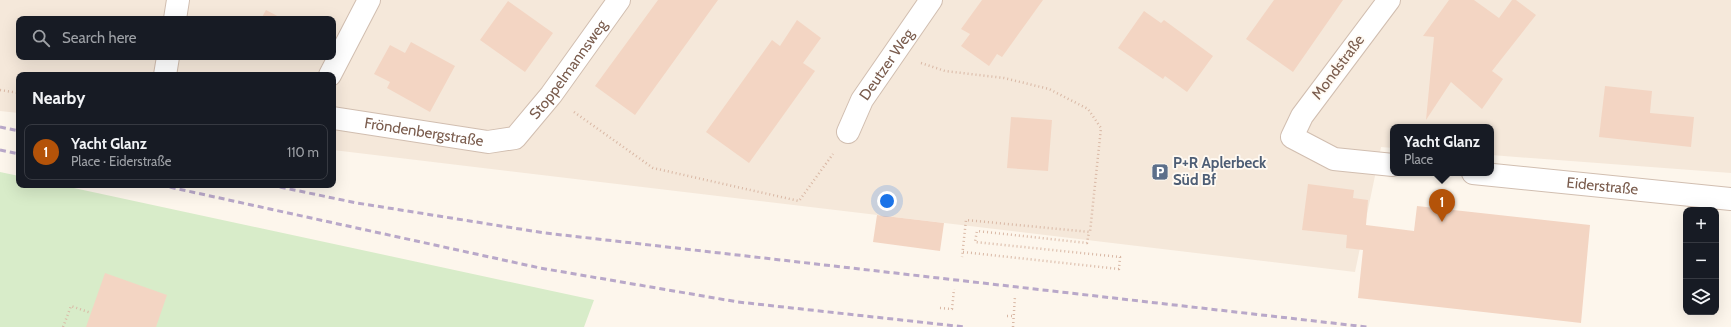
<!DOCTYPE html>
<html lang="en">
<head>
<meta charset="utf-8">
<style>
  body { margin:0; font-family:Cabin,sans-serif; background:#242831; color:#f1f3f6 }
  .controls { position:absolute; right:12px; bottom:12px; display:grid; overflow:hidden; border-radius:8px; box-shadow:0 4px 16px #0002 }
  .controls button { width:36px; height:36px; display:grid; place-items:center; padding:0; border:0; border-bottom:1px solid #363941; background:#171b24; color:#f1f3f6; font:20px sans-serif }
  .you { position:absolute; left:887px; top:201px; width:14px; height:14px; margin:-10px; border:3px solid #fff; border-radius:50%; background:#1a73e8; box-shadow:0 0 0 6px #1a73e833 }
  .badge { display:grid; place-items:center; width:26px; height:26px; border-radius:50%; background:#b45309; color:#fff; font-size:13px; font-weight:700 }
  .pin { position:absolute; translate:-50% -33px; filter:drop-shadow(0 1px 2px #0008) }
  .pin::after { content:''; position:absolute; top:21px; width:14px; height:12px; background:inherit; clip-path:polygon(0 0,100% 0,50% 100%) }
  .popup { position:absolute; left:1390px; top:124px; width:104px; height:52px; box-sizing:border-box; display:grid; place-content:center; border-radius:8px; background:#171b24; filter:drop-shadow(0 1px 3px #0005); font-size:13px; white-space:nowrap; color:#9ea1a6 }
  .popup b { font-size:15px; color:#f1f3f6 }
  .popup::after { content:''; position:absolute; left:50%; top:100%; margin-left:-8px; border:8px solid transparent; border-top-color:#171b24 }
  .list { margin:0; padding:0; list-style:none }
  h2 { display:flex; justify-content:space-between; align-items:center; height:52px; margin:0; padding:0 16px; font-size:17px }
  h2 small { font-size:13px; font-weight:400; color:#9ea1a6 }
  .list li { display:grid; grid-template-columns:26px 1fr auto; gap:12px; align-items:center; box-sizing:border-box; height:56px; margin:0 8px 8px; padding:0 8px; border:1px solid #363941; border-radius:8px }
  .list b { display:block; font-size:15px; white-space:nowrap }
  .list p { margin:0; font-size:13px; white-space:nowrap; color:#9ea1a6 }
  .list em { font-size:13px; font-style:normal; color:#9ea1a6 }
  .icon { flex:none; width:22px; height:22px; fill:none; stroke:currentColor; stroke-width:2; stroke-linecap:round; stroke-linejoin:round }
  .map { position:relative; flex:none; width:1731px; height:327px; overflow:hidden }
  .search { position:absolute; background:#171b24; box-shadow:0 4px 16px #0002; left:16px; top:16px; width:320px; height:44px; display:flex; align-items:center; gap:10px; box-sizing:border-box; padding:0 14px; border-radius:8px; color:#9ea1a6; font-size:15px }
  .panel { position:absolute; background:#171b24; box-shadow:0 4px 16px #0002; left:16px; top:72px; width:320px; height:116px; border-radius:8px }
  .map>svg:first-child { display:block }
</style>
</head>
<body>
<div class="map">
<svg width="1731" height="327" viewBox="0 0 1731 327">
  <rect width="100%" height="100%" fill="#fdf6ec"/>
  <path fill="#f5e8da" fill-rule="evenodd" d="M0 0H1731V173L1491 155V127H1393V148L1381 147 1355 272 333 150V75H19V113L0 111ZM19 19H333V57H19Z"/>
  <path fill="#d8ecc9" d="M0 172 19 176V185H60L594 300 584 327H0Z"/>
  <path fill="#f3d5c3" d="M658 0H718L635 115 595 86Z
    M982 0H1043L1002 57 997 54 989 66 961 46 970 34 961 29Z
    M1274 0H1343L1293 72 1246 39Z
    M1449 0H1474L1499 18 1512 0H1516L1536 15 1492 71 1503 79 1482 109 1451 82 1426 120 1434 37 1423 36Z
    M508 1 553 33 525 72 480 40Z
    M266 10 283 19H261Z
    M1144 11 1161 23 1164 20 1213 56 1187 92 1165 76 1163 79 1118 48Z
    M797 20 821 38 803 63 815 71 749 163 706 132 772 40 780 46Z
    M411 42 455 66 430 112 387 88 390 82 374 74 390 45 405 53Z
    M1605 86 1652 91 1650 113 1694 117 1691 147 1599 137Z
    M1011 117 1052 120 1048 171 1007 168Z
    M1308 184 1354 190 1353 198 1368 200 1366 225 1414 231 1417 206 1590 225 1581 323 1358 298 1363 250 1346 248 1347 235 1302 230Z
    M877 215 944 223 940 251 873 242Z
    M105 273 167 295 156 327H86Z"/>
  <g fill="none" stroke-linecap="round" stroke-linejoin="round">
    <g stroke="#d1beb0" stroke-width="24">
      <g id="minor">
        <path d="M1389 0 1302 116 1292 137 1334 159 1393 165"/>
        <path d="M175 19 178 0"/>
        <path d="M165 75 168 57"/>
        <path d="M330 75 369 0"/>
        <path id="s1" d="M333 118 488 142 515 138 551 95 619 0"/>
        <path id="s2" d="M848 132 862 100 931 0"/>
        <path id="s3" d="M1473 173 1731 199"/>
      </g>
    </g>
    <path stroke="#d9b8a5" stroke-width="2.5" stroke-dasharray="1 3" stroke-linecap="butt" d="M921 63 945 71 1004 78 1049 89 1088 109 1101 128 1090 232 966 220 962 257
      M0 90 19 93
      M574 112 653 168 799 201 833 154
      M963 252 1119 269 1120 257 975 242 977 231 1087 243 1089 232
      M940 308 952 309 954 289
      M1007 316H1014
      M63 327 71 306 91 313
      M1013 327 1015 296"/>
    <use href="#minor" stroke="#fff" stroke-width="22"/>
    <path stroke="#b9a8c9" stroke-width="3" stroke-dasharray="6 4" stroke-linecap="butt" d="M0 127 19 131
      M0 150 19 154
      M160 185 540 268 738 302 965 327
      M270 185 357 203 545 233 1367 327"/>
  </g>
  <defs>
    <g id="parking-square" transform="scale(0.9)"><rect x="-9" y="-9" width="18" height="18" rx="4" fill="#5c6f8a" stroke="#fffaf3"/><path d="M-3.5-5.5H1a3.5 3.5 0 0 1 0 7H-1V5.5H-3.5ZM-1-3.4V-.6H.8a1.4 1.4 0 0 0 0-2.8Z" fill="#fff"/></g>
  </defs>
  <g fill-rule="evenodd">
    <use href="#parking-square" x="1160" y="172"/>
  </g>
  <g text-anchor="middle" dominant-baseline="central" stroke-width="3.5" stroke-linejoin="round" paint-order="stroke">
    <g font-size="15" fill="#7a5c4d" stroke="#fffaf3">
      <text stroke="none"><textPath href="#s2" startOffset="78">Deutzer Weg</textPath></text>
      <text transform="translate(1338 67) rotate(-53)">Mondstraße</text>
      <text stroke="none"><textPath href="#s1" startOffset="271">Stoppelmannsweg</textPath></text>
      <text stroke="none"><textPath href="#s1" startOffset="92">Fröndenbergstraße</textPath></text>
      <text stroke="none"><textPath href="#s3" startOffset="130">Eiderstraße</textPath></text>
    </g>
    <g font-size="15" font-weight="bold" fill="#4e5e75" stroke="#fffaf3" text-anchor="start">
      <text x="1173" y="163">P+R Aplerbeck<tspan x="1173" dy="17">Süd Bf</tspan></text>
    </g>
  </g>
</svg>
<div class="controls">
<button>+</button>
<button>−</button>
<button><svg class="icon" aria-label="layers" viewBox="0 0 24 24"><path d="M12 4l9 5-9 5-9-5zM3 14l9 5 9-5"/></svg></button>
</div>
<div class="you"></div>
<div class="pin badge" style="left:1442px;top:222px">1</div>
<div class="popup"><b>Yacht Glanz</b>Place</div>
<div class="search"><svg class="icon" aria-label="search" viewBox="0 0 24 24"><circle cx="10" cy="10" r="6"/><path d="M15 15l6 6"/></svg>Search here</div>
<section class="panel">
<h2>Nearby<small></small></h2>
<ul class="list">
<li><span class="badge">1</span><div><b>Yacht Glanz</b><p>Place · Eiderstraße</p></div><em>110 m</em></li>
</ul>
</section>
</div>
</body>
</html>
